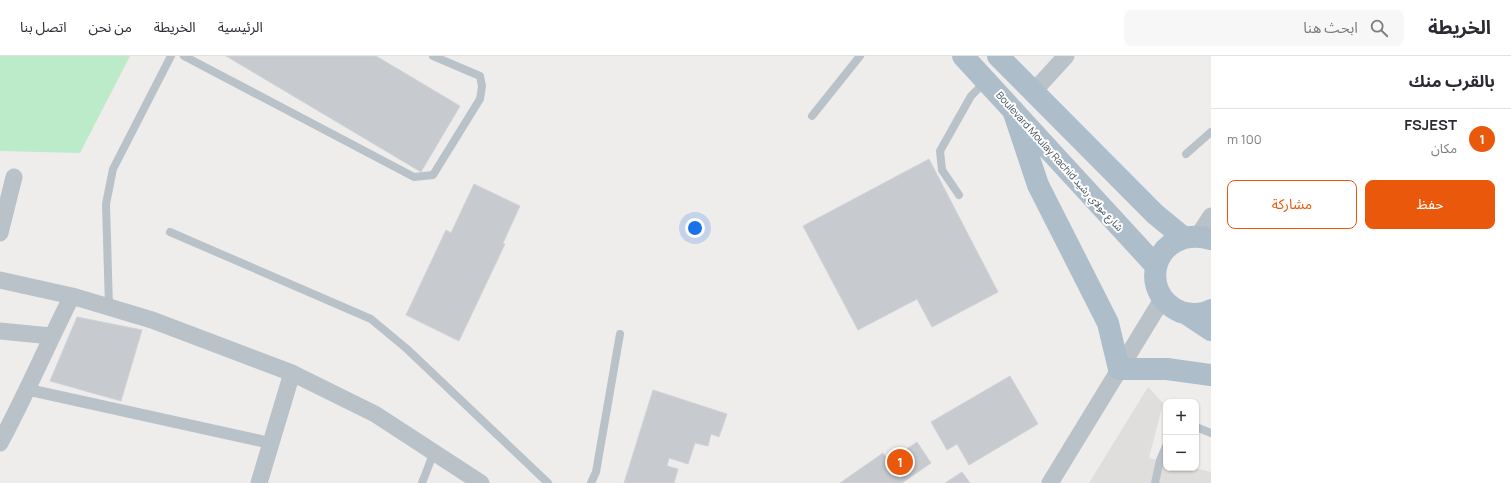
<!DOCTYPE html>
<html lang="ar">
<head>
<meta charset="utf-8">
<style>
  body { margin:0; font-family:Manrope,"Noto Sans Arabic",sans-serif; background:#f7f7f7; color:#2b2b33; direction:rtl }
  .controls { position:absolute; right:12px; bottom:12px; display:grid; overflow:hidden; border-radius:8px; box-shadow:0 1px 3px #0004 }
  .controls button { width:36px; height:36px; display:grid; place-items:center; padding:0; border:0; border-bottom:1px solid #e1e1e2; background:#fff; color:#2b2b33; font:20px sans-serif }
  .you { position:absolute; left:695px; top:172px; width:14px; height:14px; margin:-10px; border:3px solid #fff; border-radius:50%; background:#1a73e8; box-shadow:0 0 0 6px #1a73e833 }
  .badge { display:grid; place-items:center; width:26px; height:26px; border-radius:50%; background:#ea580c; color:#fff; font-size:13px; font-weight:700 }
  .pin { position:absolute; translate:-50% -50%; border:2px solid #fff; box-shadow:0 1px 4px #0006 }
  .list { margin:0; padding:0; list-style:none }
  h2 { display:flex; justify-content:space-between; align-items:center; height:52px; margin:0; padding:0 16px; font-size:17px }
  h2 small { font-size:13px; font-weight:400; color:#7c7c81 }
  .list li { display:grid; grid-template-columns:26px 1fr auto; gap:12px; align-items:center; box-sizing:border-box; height:60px; padding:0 16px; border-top:1px solid #e1e1e2 }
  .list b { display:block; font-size:15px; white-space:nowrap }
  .list p { margin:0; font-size:13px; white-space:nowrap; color:#7c7c81 }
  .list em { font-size:13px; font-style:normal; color:#7c7c81 }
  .actions { display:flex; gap:8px; padding:12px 16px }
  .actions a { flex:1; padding:9px 0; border:1px solid #ea580c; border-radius:8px; text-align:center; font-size:14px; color:#ea580c }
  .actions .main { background:#ea580c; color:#fff }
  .icon { flex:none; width:22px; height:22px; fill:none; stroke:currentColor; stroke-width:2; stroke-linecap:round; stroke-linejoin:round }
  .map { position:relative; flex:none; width:1211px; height:427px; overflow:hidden; direction:ltr }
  header { display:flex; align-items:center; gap:24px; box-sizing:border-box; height:56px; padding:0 20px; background:#fff; border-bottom:1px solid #e1e1e2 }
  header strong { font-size:19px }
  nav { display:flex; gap:22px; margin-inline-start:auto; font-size:14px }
  .search { width:280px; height:36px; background:#f7f7f7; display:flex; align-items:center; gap:10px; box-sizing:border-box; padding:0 14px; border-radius:8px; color:#7c7c81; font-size:15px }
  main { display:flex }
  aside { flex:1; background:#fff }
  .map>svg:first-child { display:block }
</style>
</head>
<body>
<header>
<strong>الخريطة</strong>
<div class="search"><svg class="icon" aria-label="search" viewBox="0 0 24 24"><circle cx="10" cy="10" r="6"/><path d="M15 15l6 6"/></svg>ابحث هنا</div>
<nav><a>الرئيسية</a><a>الخريطة</a><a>من نحن</a><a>اتصل بنا</a></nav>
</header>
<main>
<aside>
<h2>بالقرب منك<small></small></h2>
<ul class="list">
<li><span class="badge">1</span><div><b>FSJEST</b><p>مكان</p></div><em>100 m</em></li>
</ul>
<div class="actions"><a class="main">حفظ</a><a>مشاركة</a></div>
</aside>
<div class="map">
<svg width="1211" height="427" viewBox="0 0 1211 427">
  <rect width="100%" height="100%" fill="#efecec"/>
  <path fill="#e0dddd" d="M1148 331 1163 347 1149 402 1166 406V412H1194L1211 416V427H1089Z"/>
  <path fill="#bcebc9" d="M0 0H130L80 97 0 95Z"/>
  <path fill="#c7cacf" stroke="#d0d3d7" d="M226 0H376L460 50 421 116Z
    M929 103 998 236 932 271 917 243 858 274 803 170Z
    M474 128 520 150 503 187 505 188 459 285 406 259 446 174 451 177Z
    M77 261 142 274 121 345 50 325Z
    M1010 320 1038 368 969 409 957 388 947 394 931 366Z
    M653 334 727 358 719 381 711 378 708 390 695 387 688 408 669 402 667 410 678 413 674 427H624Z
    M917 386 931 407 902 427H840L883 397 889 405Z
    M962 416 970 427H945Z"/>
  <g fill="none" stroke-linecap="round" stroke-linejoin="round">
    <path stroke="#b8c2c8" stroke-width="8" d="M184 0 414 121 433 119 480 43 482 30 480 20 433 0
      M812 60 860 0
      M1186 98 1211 76
      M959 139 942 114 940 95 971 40 986 25
      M170 176 371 263 407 293 548 427
      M109 251 106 148 113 113 171 0
      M1196 371 1211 377
      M422 427 434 396
      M591 427 596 416 620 278
      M1155 427 1160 404 1166 390"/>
    <path stroke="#b8c2c8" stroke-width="12" d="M34 335 270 387"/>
    <path stroke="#b8c2c8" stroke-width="17" d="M1034 35 1066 0
      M0 177 14 121
      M1198 180 1211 160
      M0 224 72 240 152 264 292 317 375 358 481 427
      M0 275 51 280
      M0 387C26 339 47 289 72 240
      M259 427 292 317
      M1050 427 1163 242"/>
    <path stroke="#adbeca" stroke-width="22" d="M963 0 1156 210
      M998 0 1155 158 1183 181
      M1013 54 1038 129 1108 267 1119 313H1167L1211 319
      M1211 183C1154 168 1135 237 1181 256 1190 259 1203 259 1211 254
      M1187 258 1211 274"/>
  </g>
  <g text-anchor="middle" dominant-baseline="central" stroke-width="4" stroke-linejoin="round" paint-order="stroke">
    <g font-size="10" fill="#465158" stroke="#fff">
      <text transform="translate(1060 105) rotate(48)">Boulevard Moulay Rachid شارع مولاي رشيد</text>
    </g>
  </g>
</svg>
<div class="controls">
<button>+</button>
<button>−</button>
</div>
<div class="you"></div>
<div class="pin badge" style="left:900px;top:406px">1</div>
</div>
</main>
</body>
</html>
